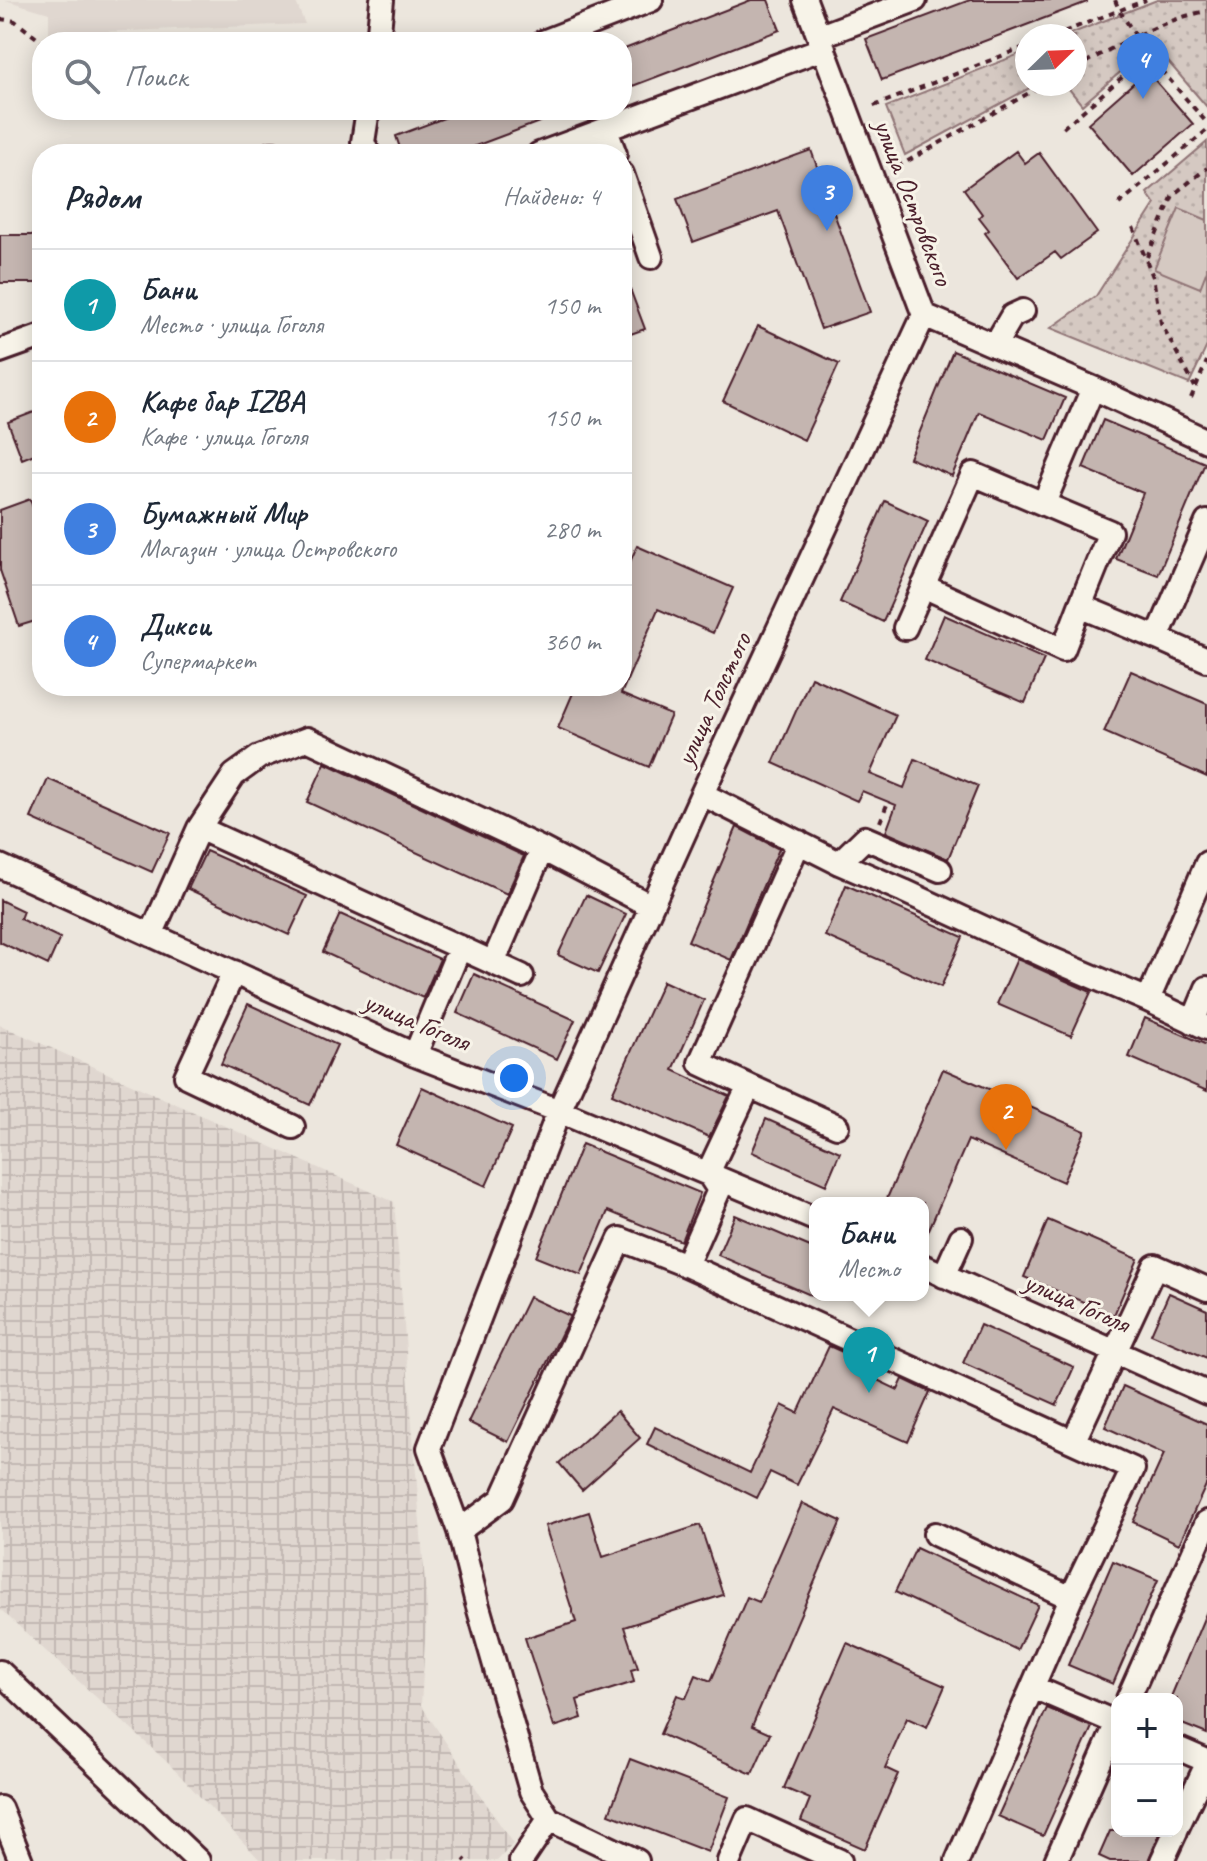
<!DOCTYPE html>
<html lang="ru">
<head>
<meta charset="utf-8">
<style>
  body { margin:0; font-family:Caveat,sans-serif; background:#f6f6f7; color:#1f2937 }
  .controls { position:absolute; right:24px; bottom:24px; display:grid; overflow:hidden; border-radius:16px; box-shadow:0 4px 20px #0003 }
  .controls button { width:72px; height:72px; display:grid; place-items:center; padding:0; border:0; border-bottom:2px solid #e0e1e3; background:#fff; color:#1f2937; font:40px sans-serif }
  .compass { position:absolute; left:1015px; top:24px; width:72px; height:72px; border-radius:50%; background:#fff; box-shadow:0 4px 20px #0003; rotate:67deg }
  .you { position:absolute; left:514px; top:1078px; width:28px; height:28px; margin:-20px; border:6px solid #fff; border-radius:50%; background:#1a73e8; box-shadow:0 0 0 12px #1a73e833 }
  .badge { display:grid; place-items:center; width:52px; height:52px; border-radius:50%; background:#d1495b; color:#fff; font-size:26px; font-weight:700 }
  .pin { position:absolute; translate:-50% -66px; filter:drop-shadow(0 2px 4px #0008) }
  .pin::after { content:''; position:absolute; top:42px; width:28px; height:24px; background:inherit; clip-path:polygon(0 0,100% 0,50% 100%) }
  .popup { position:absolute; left:809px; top:1197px; width:120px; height:104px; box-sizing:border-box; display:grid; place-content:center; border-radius:16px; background:#fff; filter:drop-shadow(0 2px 6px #0005); font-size:26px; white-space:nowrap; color:#747a83 }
  .popup b { font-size:30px; color:#1f2937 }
  .popup::after { content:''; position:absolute; left:50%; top:100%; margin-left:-16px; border:16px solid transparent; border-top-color:#fff }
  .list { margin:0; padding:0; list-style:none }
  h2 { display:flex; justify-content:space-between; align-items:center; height:104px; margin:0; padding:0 32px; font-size:34px }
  h2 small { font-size:26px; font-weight:400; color:#747a83 }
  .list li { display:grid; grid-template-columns:52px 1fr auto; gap:24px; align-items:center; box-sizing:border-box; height:112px; padding:0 32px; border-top:2px solid #e0e1e3 }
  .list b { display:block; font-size:30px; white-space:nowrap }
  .list p { margin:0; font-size:26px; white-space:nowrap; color:#747a83 }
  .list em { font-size:26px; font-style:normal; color:#747a83 }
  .icon { flex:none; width:44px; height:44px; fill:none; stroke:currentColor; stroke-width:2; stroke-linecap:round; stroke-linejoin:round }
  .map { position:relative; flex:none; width:1207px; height:1861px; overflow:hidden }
  .search { position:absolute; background:#fff; box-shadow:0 4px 20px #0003; left:32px; top:32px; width:600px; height:88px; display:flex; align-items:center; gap:20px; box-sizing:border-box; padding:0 28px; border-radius:32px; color:#747a83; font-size:30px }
  .panel { position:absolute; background:#fff; box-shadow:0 4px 20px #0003; left:32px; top:144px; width:600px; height:552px; border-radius:32px }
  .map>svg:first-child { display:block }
</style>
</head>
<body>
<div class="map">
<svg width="1207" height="1861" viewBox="0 0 1207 1861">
  <defs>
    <pattern id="industrial-grid" width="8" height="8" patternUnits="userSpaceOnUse" patternTransform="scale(2)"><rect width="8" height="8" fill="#e0d7d0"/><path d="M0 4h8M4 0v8" fill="none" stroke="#c2b8b3"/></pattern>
    <pattern id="grass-dots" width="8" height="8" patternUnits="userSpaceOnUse" patternTransform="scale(2)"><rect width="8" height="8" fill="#d5c9c2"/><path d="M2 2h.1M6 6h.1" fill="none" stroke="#b8aca7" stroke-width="1.8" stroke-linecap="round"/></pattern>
  </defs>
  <rect width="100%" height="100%" fill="#ece6dd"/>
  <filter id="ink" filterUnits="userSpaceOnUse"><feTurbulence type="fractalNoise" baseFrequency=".0125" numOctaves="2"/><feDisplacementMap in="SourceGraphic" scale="16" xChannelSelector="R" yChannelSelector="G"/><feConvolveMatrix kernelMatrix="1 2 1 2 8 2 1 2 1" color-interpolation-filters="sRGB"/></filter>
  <g filter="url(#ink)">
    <path fill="#e0d7d0" d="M5 0H295L305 24 49 34V13Z"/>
    <path fill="url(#industrial-grid)" d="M0 1025 394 1202 427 1609 421 1705 513 1844 497 1861H261L168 1763 0 1609Z"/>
    <path fill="url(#grass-dots)" stroke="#907476" stroke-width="2" d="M1157 0H1207V107L1153 44 1082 105 1065 84H1075V36H1065Z
      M1027 51V84H1037L905 155 886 107Z
      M1207 142V346L1189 384 1051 328 1096 296 1155 204 1147 193Z"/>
    <path fill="#d5c9c2" stroke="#907476" stroke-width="2" d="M1179 208 1207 220V270L1200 288 1154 269Z"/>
    <path fill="#c4b5b0" stroke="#4a1f2b" stroke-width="2" d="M751 0H768L780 30 622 90V50Z
      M970 0H1087V2L882 80 866 39Z
      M1147 71 1193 124 1133 176 1088 123Z
      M465 110H565L566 112 454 154H402L396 136Z
      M811 150 870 312 821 329 778 211 693 242 677 199Z
      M1016 151 1025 163 1039 153 1097 233 1061 259 1055 252 1018 278 985 233 989 230 979 217 982 214 964 189Z
      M0 235H42V283H0Z
      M622 273H624L645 329 622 337Z
      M758 326 839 364 804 440 723 401Z
      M953 351 1065 398 1047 440 979 412 952 476 909 458Z
      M42 409V451L22 459 8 422Z
      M1103 420 1205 463 1158 575 1116 559 1143 493 1083 468Z
      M30 499 42 534V619L19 626 0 570V510Z
      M885 501 928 521 883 622 840 602Z
      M637 546 733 588 713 633 658 609 621 694 671 715 649 767 558 728 576 686H622V580Z
      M944 615 1044 659 1025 703 925 660Z
      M1131 671 1207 704V777L1104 732Z
      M811 677 896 715 870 774 904 788 915 759 978 786 948 859 886 832 896 805 862 791 857 801 773 763Z
      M325 763 524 856 507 894 307 802Z
      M48 779 170 833 152 872 31 818Z
      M737 827 779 849 731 960 688 941Z
      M206 851 307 896 289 935 188 889Z
      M846 885 963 937 941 987 825 936Z
      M586 895 626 914 598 973 558 955Z
      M0 900 23 911 20 919 60 938 48 965 0 942Z
      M340 914 440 959 423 998 323 952Z
      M1017 959 1091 992 1071 1036 997 1004Z
      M474 974 575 1020 557 1059 457 1013Z
      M663 981 704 1000 673 1070 729 1096 709 1137 612 1094Z
      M248 1004 337 1045 310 1105 221 1064Z
      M1145 1018 1207 1045V1091L1129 1057Z
      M943 1069 1085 1131 1063 1182 968 1140 923 1243V1203H885Z
      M422 1087 512 1128 486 1186 396 1145Z
      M766 1119 840 1152 826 1185 752 1152Z
      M582 1144 700 1193 681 1241 608 1211 581 1275 536 1257Z
      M735 1215 815 1249V1297L718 1255Z
      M1048 1220 1138 1259 1114 1315 1024 1277Z
      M1169 1293 1207 1310V1358L1151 1334Z
      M529 1297 570 1316 508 1442 468 1422Z
      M980 1325 1074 1367 1057 1405 963 1363Z
      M829 1346 856 1358 852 1368 898 1390 903 1379 930 1392 908 1442 834 1409 797 1485 770 1472 757 1498 647 1444 655 1427 750 1473 782 1405 798 1413Z
      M1123 1386 1207 1424V1483L1179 1544 1133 1522 1164 1454 1105 1427Z
      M617 1411 640 1438 582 1490 559 1463Z
      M802 1503 841 1521 752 1726 770 1734 752 1774 660 1734 677 1695 686 1698 696 1675 711 1681 747 1597 759 1602Z
      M589 1512 603 1557 700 1525 723 1595 624 1627 638 1668 631 1670 634 1682 577 1700 582 1718 554 1727 525 1638 576 1622 545 1526Z
      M916 1548 1038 1605 1017 1650 895 1592Z
      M1113 1561 1158 1580 1113 1684 1068 1665Z
      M1207 1611V1734L1177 1722V1699H1170Z
      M847 1643 945 1686 927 1727 907 1718 885 1768 898 1774 865 1849 801 1821 810 1799 784 1788Z
      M1047 1708 1092 1727 1043 1836 998 1816Z
      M630 1759 729 1797 708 1852 609 1814Z
      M1110 1831H1161L1148 1861H1110L1099 1856Z"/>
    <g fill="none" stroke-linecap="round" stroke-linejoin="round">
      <g stroke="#4a1f2b" stroke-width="28">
        <path id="minor" d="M805 0 924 315 1093 388 1207 441
          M820 36 915 0
          M378 42 382 0
          M543 42 651 0
          M606 130 615 154
          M272 154H273
          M368 154 363 142 368 110
          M539 154 824 48
          M622 174 651 257
          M995 345 1012 316 1023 311
          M0 351 42 336
          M1044 503 1093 388
          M1207 522 1157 638 1207 660
          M923 586 1063 650 1080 606
          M905 628 973 474 1110 532 1080 606 1157 638
          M702 794 839 863 904 891 1049 958 1148 1000 1207 1028
          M199 828 522 976
          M839 863 865 838 940 870
          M0 866 415 1055 559 1111 815 1219
          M151 935 199 828 234 775 259 757 307 739 542 849 651 906
          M493 963 542 849
          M234 972 186 1076 293 1127
          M1148 1000 1207 863
          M1193 1022 1207 988
          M415 1055 460 947
          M749 1086 837 1126
          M686 1265 719 1190 708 1173 749 1086 700 1063 799 842
          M923 1266 1207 1393
          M944 1276 961 1238
          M1074 1440 1155 1266 1207 1289
          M459 1531 502 1499 620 1239 686 1265 1133 1469 1071 1598 957 1861
          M935 1534 1071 1598
          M0 1672 198 1861
          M1033 1687 1117 1723
          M1128 1699 1207 1522
          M1177 1748 1207 1761
          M0 1808 21 1861
          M549 1819 531 1791 477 1603 459 1531 429 1448 559 1111 702 794 924 315
          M549 1819 637 1861
          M1177 1828 1207 1764
          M521 1861 549 1819
          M729 1861 747 1819 840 1861
          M1056 1861 1117 1723
          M1162 1861 1176 1831"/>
      </g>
      <path stroke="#4a1f2b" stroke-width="4" stroke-dasharray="6 6" stroke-linecap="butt" d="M1115 0 1119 10 1148 55
        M0 19 15 21 42 42
        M1053 36 1146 0
        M1075 68C1117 46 1160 20 1207 11
        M874 106 1027 46
        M1063 128 1148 55 1207 123
        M897 167 1045 84
        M1119 204 1207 130
        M1133 227 1153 277 1161 323 1195 387
        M1147 257 1173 195 1207 168
        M1191 398 1207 361
        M880 822 888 802
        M464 1859 466 1861"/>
      <use href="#minor" stroke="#f7f3e8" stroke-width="22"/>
    </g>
  </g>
  <g text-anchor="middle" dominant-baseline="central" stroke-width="6" stroke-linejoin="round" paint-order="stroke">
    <g font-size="28" fill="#4a1f2b" stroke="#f7f3e8">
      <text transform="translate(914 202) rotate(69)">улица Островского</text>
      <text transform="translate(713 699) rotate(-65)">улица Толстого</text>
      <text transform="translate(417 1021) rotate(23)">улица Гоголя</text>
      <text transform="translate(1077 1302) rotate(24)">улица Гоголя</text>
    </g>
  </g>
</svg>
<div class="controls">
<button>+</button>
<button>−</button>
</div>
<svg class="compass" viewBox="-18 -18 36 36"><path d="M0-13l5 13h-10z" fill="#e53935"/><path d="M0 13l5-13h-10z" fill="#747a83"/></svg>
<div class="you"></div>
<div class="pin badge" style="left:869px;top:1393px;background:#0f9aa8">1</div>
<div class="popup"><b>Бани</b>Место</div>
<div class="pin badge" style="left:1006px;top:1150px;background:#e8710a">2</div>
<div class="pin badge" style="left:827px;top:231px;background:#3f7fe0">3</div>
<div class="pin badge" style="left:1143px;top:99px;background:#3f7fe0">4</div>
<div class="search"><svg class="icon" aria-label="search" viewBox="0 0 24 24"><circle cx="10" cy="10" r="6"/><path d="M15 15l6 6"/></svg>Поиск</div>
<section class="panel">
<h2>Рядом<small>Найдено: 4</small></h2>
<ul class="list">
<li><span class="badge" style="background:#0f9aa8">1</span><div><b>Бани</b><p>Место · улица Гоголя</p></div><em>150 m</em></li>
<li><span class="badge" style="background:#e8710a">2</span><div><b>Кафе бар IZBA</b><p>Кафе · улица Гоголя</p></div><em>150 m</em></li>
<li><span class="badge" style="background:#3f7fe0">3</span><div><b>Бумажный Мир</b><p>Магазин · улица Островского</p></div><em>280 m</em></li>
<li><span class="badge" style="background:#3f7fe0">4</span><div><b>Дикси</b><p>Супермаркет</p></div><em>360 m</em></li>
</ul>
</section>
</div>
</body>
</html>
